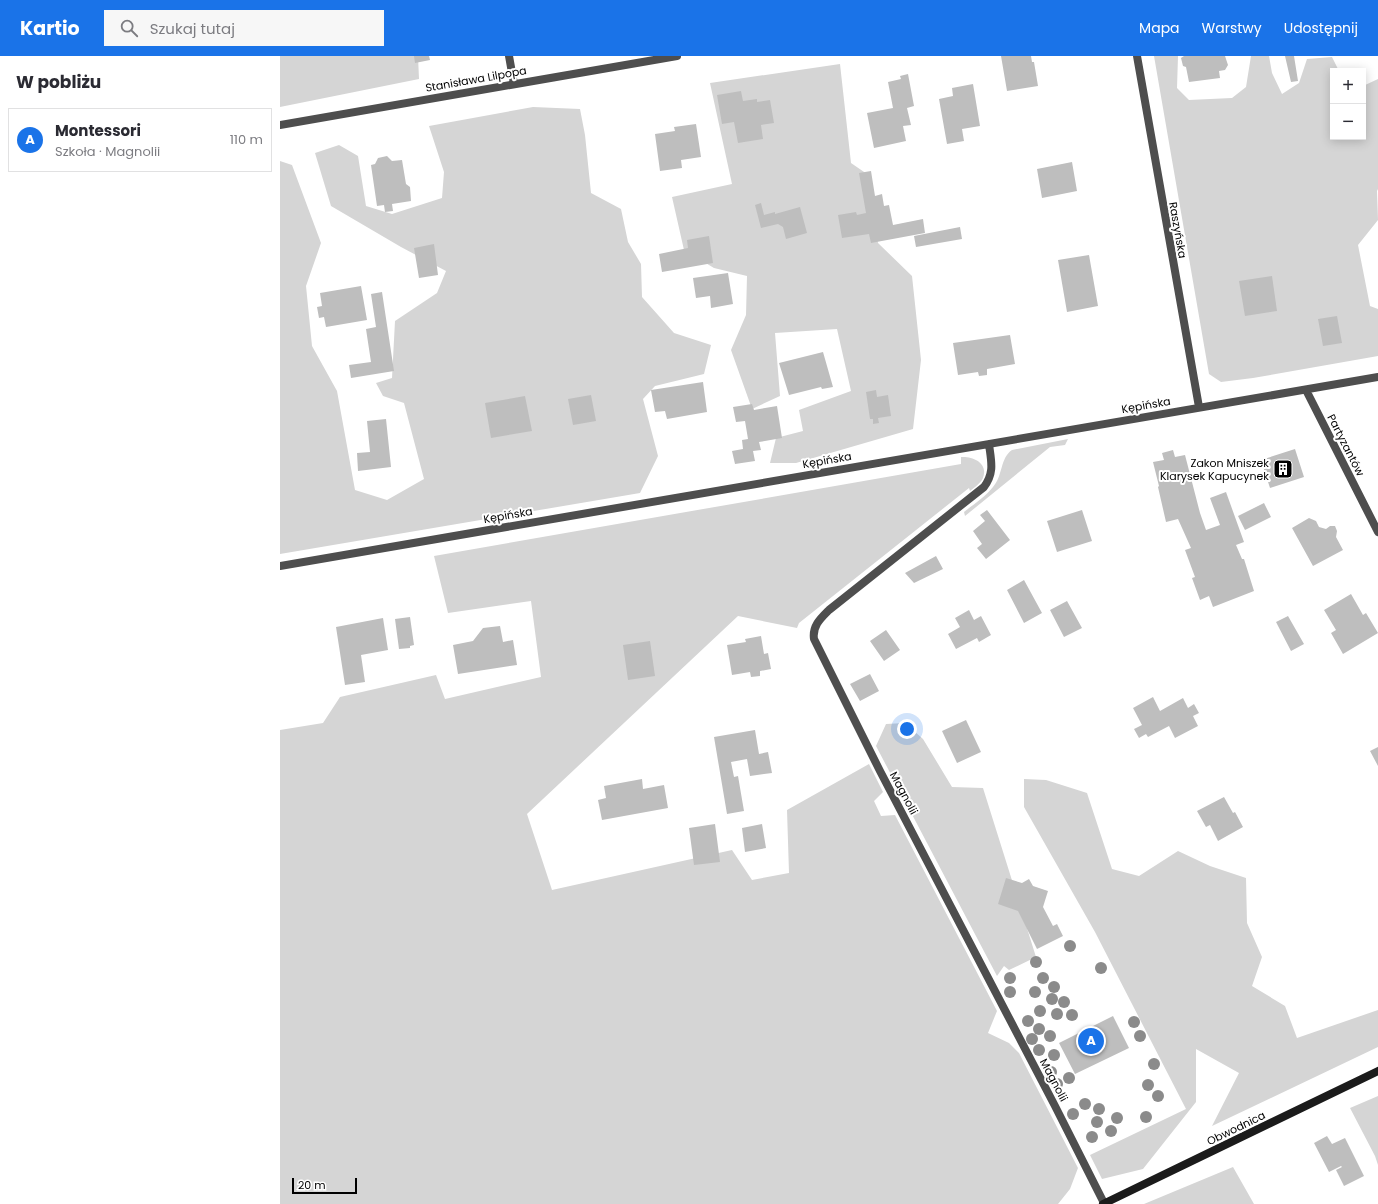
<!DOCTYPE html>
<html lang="pl">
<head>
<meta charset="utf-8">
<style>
  body { margin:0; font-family:Poppins,sans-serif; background:#f7f7f7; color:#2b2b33 }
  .controls { position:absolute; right:12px; top:12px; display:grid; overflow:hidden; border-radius:0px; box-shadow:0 2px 10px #0003 }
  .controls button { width:36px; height:36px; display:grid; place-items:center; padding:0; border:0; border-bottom:1px solid #e1e1e2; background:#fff; color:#2b2b33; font:20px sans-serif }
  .scale { position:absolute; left:12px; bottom:10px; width:65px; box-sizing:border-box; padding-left:4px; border:2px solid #000; border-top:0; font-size:11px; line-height:14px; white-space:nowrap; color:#000; -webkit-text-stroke:3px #fff; paint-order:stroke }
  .you { position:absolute; left:627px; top:673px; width:14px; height:14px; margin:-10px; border:3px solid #fff; border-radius:50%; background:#1a73e8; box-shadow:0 0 0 6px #1a73e833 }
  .badge { display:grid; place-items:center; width:26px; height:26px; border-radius:50%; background:#1a73e8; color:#fff; font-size:13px; font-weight:700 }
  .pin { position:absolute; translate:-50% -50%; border:2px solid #fff; box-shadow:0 1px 4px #0006 }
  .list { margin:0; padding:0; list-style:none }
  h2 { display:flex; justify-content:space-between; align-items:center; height:52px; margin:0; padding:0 16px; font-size:17px }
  h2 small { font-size:13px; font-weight:400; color:#7c7c81 }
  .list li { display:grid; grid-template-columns:26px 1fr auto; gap:12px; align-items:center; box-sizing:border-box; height:64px; margin:0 8px 8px; padding:0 8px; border:1px solid #e1e1e2; border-radius:0px }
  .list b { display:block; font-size:15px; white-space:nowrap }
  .list p { margin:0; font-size:13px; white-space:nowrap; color:#7c7c81 }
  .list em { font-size:13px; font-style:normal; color:#7c7c81 }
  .icon { flex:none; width:22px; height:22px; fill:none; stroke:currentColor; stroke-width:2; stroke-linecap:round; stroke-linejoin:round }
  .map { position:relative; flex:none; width:1098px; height:1148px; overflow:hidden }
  header { display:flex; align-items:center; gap:24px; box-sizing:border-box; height:56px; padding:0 20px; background:#1a73e8; color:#fff }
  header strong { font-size:19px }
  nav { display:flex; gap:22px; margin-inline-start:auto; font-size:14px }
  .search { width:280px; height:36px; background:#f7f7f7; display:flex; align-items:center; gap:10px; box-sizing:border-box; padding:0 14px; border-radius:0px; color:#7c7c81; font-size:15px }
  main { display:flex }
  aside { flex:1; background:#fff }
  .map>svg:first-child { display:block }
</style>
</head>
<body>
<header>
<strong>Kartio</strong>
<div class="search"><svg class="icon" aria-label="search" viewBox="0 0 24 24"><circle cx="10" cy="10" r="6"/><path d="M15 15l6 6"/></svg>Szukaj tutaj</div>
<nav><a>Mapa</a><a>Warstwy</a><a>Udostępnij</a></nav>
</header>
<main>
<aside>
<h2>W pobliżu<small></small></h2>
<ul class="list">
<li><span class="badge">A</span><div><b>Montessori</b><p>Szkoła · Magnolii</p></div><em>110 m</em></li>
</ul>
</aside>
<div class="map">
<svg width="1098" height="1148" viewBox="0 0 1098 1148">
  <rect width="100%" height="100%" fill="#fff"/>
  <path fill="#d5d5d5" d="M0 0H138L139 23 0 51Z
    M874 0H898L897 32 909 44 952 42 966 31 971 0H989L992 17 1002 38 1019 27 1027 3 1052 1 1059 15H1053V81H1083V30L1098 23V133L1097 135 1098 164 1078 189 1090 250 1098 253V300L973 322 941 326 929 318Z
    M560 8 571 107 587 118 598 187 632 220 641 304 633 373 516 407H490L496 382 523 375 519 354 571 335 557 273 495 277 500 340 472 353 451 294 466 259 467 220 434 212 404 194 392 141 452 128 430 27Z
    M253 51 300 53 305 79 311 137 341 153 348 186 361 208 362 241 394 277 431 289 424 318 375 330 363 343 378 400 360 437 0 498V105L12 109 41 187 26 230 32 290 57 335 75 434 107 444 144 423 124 347 103 340 96 327 112 322 115 265 157 237 166 215 121 191 51 150 35 97 59 89 78 100 86 150 112 158 162 142 164 116 149 70Z
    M788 383 785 389 770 391 685 460 684 456C694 448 705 441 713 431 723 420 720 402 732 394Z
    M681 401C694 400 710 408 702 424 699 428 694 432 690 435L689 432 519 567 517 572 458 560 247 758 272 834 452 794 472 824 509 817 507 754 589 708 603 736 594 745 601 760 615 759 717 955 708 977 729 987 739 997 798 1112 790 1133 778 1148H0V674L43 667 60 641 156 619 165 643 261 621 251 545 168 557 154 500 681 408Z
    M625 667 643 683 672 731 703 732 756 901 729 914 724 910 717 920 596 690 606 668Z
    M744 723 766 724 807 737 832 813 859 820 898 795 930 810 966 822 967 867 982 901 972 930 1005 950 1017 982 1098 954V991L932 1070 959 1017 916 993V1046L863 1113 822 1123 810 1099 906 1053 815 876 744 751Z
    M1098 1040V1109L1095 1100 1070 1052Z
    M953 1111 974 1148H864Z"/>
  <path fill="#bebebe" d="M134 0H149L150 4 135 7Z
    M721 0H751L752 6H754L758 30 727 35Z
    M904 0H945L948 9 945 14 939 15 940 22 909 26 906 11 903 10 901 2Z
    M1005 0H1014L1018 25 1011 26Z
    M628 18 634 50 627 52 631 69 623 70 626 85 594 92 587 57 613 52 608 26 621 23 620 20Z
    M693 28 700 70 682 73 684 85 667 88 659 43 673 40 672 32Z
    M461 35 463 45 477 43V46L490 44 494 67 481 69 483 83 458 87 454 66 442 68 437 39Z
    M416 68 421 101 401 104 402 112 380 115 375 78 395 75 394 71Z
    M107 100 112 105 122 104 126 128 130 131 131 145 112 148 113 155 105 156 104 149 97 150 91 109 95 108 98 102Z
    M792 106 797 135 762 142 757 113Z
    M591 115 595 140 602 138 604 150 609 149 613 169 643 163 645 177 591 187 589 178 562 182 558 159 576 156 577 159 586 157 579 117Z
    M481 147 484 159 495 156V158L520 151 527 177 506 183 503 171 498 168 481 172 475 149Z
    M680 171 682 183 636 191 634 180Z
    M429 180 433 207 382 216 379 198 408 192 407 184Z
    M154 188 158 219 139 222 134 192Z
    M809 199 818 250 787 256 778 204Z
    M448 217 453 248 431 252 430 240 416 242 413 222Z
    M992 220 997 255 965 260 959 225Z
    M81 230 87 264 46 271 44 261 39 262 37 251 42 250 40 237Z
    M102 236 114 315 71 322 69 309 91 306 86 273 96 271 91 238Z
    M1057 260 1062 287 1043 290 1038 263Z
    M730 279 735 308 707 313V319L699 320 698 316 678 319 673 287Z
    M543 296 553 331 542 333 541 331 509 339 499 307Z
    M423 326 427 356 387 363 385 355 375 356 371 334Z
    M596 334 597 341 608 339 611 360 598 362 599 367 593 368V363H590L586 336Z
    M311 339 316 365 293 369 288 343Z
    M245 340 252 375 211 382 205 347Z
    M472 348 474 354 497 350 502 382 479 386 481 394 473 395 475 405 455 408 452 395 463 393 462 384 468 383 465 365 456 366 453 351Z
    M106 363 111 411 78 415 77 397 90 396 87 365Z
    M1015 393 1024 421 990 432 981 404Z
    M893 394 895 401 905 399 920 457 926 474 940 469 930 442 946 436 964 486 956 489 962 503H964L974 535 933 551 929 540 920 544 912 522 915 521 905 494 911 492 898 463 886 466 878 431 879 430 873 406 884 404 882 397Z
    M984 447 991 461 965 474 958 460Z
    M707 454 730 484 706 503 697 492 702 488 693 475 705 465 700 459Z
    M802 454 812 485 777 496 767 465Z
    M1029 462 1036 465 1039 471 1046 473 1050 470H1055L1057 475 1056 481 1063 494 1033 510 1012 472Z
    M656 500 663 513 634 527 625 517Z
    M744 524 762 557 744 567 727 534Z
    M1071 538 1083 559 1086 557 1098 577 1063 598 1051 577 1056 574 1044 554Z
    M787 545 802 572 784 581 770 554Z
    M689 554 694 564 701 560 711 579 699 586 697 582 676 593 668 578 680 571 675 562Z
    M1008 560 1024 588 1011 595 996 566Z
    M130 561 134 589 130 590V592L119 593 115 563Z
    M103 562 108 594 81 599 85 626 65 629 56 571Z
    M220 570 223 586 233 584 237 609 178 618 173 589 193 585 203 572Z
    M606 574 620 594 604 605 590 585Z
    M481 580 484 598 488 597 491 613 480 615V620L471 621 470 616 452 619 447 589 466 586 465 583Z
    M370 585 375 620 348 624 343 589Z
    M590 618 599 635 580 645 570 628Z
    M873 641 880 655 903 642 908 652 914 648 919 657 913 660 918 670 895 682 889 670 868 681 866 678 859 682 854 673 862 669 853 652Z
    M686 664 701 696 677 707 662 675Z
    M475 674 479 698 488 696 492 717 470 720 467 703 451 706 454 721 458 720 464 755 447 758 434 681Z
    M1098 691V710L1090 695Z
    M362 723 363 733 384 729 388 752 322 764 318 744 326 742 324 730Z
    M944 741 953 757 955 756 963 771 938 785 930 769 926 771 917 755Z
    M435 768 440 806 414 809 409 772Z
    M482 768 486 792 465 796 462 772Z
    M726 822 742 827 749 823 753 830 768 835 763 851 773 870 777 868 783 880 757 893 738 855 718 848Z
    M833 960 849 992 795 1018 779 987Z
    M1047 1080 1052 1088 1065 1082 1084 1120 1064 1130 1056 1114 1062 1111 1061 1110 1049 1116 1034 1087Z"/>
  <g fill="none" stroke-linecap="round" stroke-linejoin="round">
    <path stroke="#4e4e4e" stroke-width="8" d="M229 0 234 28"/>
    <path stroke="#4e4e4e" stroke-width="8" d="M857 0 919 351
      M0 69 397 0
      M1026 334 1098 476
      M709 388C711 405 715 416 704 431L549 554C541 562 532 570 534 583L600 715 775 1050 824 1147
      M0 510 1098 321"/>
    <path stroke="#1b1b1b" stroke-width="8" d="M823 1148 1098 1015"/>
  </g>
  <g fill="#8b8b8b">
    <circle cx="790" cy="890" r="6"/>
    <circle cx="756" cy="906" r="6"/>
    <circle cx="821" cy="912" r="6"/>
    <circle cx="730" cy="922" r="6"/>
    <circle cx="763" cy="922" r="6"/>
    <circle cx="774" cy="931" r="6"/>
    <circle cx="730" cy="936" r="6"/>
    <circle cx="755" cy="936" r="6"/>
    <circle cx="772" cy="943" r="6"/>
    <circle cx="784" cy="946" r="6"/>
    <circle cx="760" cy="955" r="6"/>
    <circle cx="777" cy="958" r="6"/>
    <circle cx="792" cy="959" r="6"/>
    <circle cx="748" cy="965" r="6"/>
    <circle cx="854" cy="966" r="6"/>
    <circle cx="759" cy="973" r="6"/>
    <circle cx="770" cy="980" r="6"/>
    <circle cx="860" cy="980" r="6"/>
    <circle cx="752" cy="983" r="6"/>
    <circle cx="759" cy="994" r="6"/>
    <circle cx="774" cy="999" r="6"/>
    <circle cx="874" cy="1008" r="6"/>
    <circle cx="771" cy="1016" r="6"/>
    <circle cx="789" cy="1022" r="6"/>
    <circle cx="777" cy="1028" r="6"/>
    <circle cx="868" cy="1029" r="6"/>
    <circle cx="878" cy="1040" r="6"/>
    <circle cx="805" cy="1048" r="6"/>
    <circle cx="819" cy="1053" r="6"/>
    <circle cx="793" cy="1058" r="6"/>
    <circle cx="866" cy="1061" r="6"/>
    <circle cx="837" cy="1062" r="6"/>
    <circle cx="817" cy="1066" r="6"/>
    <circle cx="831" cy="1075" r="6"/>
    <circle cx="812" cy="1081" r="6"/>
  </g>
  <defs>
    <g id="building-square" transform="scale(1)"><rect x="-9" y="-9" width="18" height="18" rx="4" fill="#000" stroke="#fff"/><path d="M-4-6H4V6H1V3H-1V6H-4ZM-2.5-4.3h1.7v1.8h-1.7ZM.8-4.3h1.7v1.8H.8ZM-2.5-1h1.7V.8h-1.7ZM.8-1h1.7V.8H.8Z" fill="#fff"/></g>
  </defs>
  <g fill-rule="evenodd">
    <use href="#building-square" x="1003" y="413"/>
  </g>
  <g text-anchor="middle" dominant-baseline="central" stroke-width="4" stroke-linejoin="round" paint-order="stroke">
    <g font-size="11" fill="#000" stroke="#fff">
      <text transform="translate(196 23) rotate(-10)">Stanisława Lilpopa</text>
      <text transform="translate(898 174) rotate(80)">Raszyńska</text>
      <text transform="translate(866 349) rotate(-10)">Kępińska</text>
      <text transform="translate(1066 389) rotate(63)">Partyzantów</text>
      <text transform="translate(547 404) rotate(-10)">Kępińska</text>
      <text transform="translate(228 459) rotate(-10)">Kępińska</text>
      <text transform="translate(624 737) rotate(62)">Magnolii</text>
      <text transform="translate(774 1024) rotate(62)">Magnolii</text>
      <text transform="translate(956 1072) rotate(-26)">Obwodnica</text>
    </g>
    <g font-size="11" fill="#000" stroke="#fff" text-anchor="end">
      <text x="989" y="407">Zakon Mniszek<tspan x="989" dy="13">Klarysek Kapucynek</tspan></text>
    </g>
  </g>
</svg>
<div class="controls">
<button>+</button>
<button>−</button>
</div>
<div class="scale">20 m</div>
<div class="you"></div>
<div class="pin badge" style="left:811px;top:985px">A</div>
</div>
</main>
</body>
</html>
